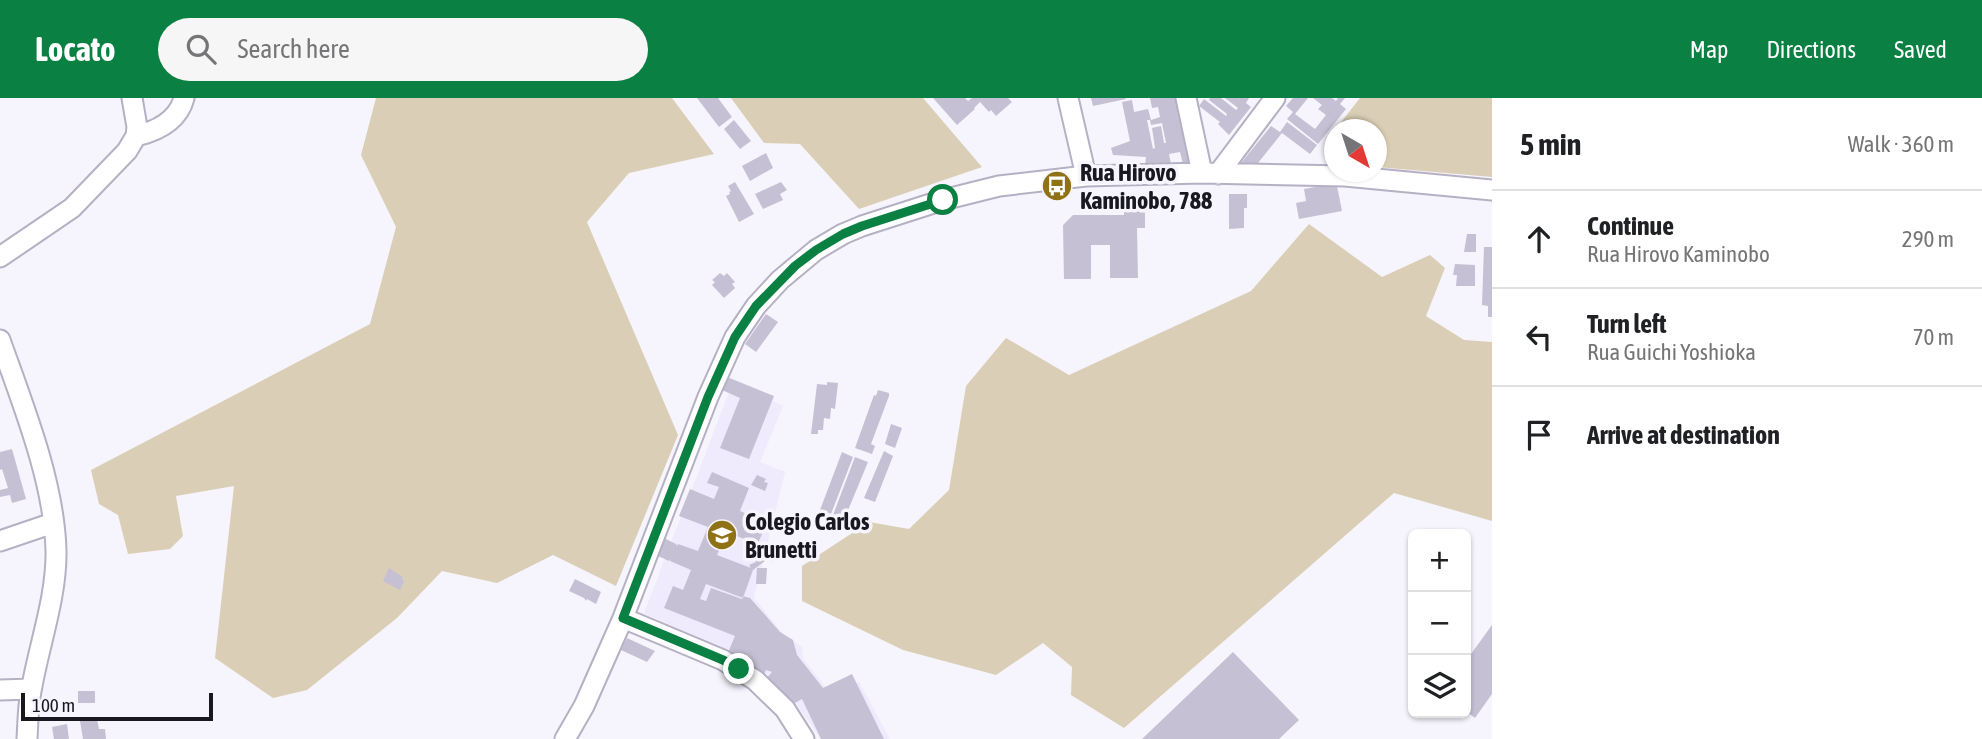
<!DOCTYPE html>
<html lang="en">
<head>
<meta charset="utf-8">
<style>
  body { margin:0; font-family:"Asap Condensed",sans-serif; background:#f6f6f6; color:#202124 }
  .controls { position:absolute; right:21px; bottom:21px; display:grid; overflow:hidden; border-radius:10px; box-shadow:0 2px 5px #0004 }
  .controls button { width:63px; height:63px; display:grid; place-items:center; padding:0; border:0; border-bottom:2px solid #e0e0e0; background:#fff; color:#202124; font:35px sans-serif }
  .compass { position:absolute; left:1324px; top:21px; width:63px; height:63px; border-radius:50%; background:#fff; box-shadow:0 2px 5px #0004; rotate:141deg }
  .scale { position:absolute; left:21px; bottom:18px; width:192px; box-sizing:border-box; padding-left:7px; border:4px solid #1a181f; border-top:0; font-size:19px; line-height:24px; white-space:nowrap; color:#1a181f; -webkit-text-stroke:5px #f6f4fc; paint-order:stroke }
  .stop { position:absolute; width:21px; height:21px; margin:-16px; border:5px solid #0b8043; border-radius:50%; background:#fff }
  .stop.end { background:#0b8043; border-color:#fff; box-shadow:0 2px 7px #0008 }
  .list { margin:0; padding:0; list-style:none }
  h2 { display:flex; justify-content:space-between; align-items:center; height:91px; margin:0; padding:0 28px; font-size:30px }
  h2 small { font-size:23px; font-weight:400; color:#757577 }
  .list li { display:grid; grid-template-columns:46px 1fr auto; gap:21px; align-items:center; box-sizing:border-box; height:98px; padding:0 28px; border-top:2px solid #e0e0e0 }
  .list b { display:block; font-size:26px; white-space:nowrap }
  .list p { margin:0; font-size:23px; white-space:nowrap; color:#757577 }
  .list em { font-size:23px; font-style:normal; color:#757577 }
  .icon { flex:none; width:38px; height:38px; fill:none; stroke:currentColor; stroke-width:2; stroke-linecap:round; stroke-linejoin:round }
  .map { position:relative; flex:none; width:1492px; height:641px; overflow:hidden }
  header { display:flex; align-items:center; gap:42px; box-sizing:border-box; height:98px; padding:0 35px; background:#0b8043; color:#fff }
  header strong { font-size:33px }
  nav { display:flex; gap:38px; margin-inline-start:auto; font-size:24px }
  .search { width:490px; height:63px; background:#f6f6f6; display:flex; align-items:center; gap:18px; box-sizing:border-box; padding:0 24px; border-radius:38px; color:#757577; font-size:26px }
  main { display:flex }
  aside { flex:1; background:#fff }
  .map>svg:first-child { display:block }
</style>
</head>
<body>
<header>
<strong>Locato</strong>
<div class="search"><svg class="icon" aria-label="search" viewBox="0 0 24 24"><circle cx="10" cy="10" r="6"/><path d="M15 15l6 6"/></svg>Search here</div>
<nav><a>Map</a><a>Directions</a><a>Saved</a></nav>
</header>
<main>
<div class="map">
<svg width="1492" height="641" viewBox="0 0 1492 641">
  <rect width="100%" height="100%" fill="#f6f4fc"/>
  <path fill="#efeafc" d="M733 284 783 308 760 364 785 374 754 500 784 537 802 549 803 561 832 597 859 584 890 641H821L788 595 731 555 644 515Z"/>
  <path fill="#dacfb6" d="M376 0H672L714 56 629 75 587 124 678 337 616 488 553 457 497 485 442 473 397 520 307 592 273 600 215 560 234 388 176 398 183 438 170 451 128 456 118 417 99 406 91 372 370 226 396 129 361 57Z
    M731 0H923L982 69 859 111 800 46 764 45Z
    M1360 0H1492V79L1377 69V32H1335Z
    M1309 126 1382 179 1430 157 1445 170 1426 218 1464 242 1492 244V423L1394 395 1124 630 1071 597 1072 569 1043 545 996 577 903 552 802 503V468L869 424 909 431 949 392 966 288 1006 240 1069 277 1251 193Z"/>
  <path fill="#c6c0d5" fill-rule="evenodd" d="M697 0H718L732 19 719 29Z
    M933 0H965L968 3 972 0H1008L1012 4 996 18 991 12 989 14 980 4 974 10 975 11 957 27Z
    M1091 0H1125L1126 1 1093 8Z
    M1150 0H1181L1191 65 1183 66 1180 54 1169 56 1171 66 1145 67 1146 59 1113 57 1111 50 1130 43 1122 4 1132 2 1134 14 1148 11 1151 22 1160 19 1158 9 1152 10ZM1147 22H1150L1151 27 1162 25 1166 45H1164L1161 28 1152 30 1155 50 1153 51Z
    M1210 0H1221L1236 12 1238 10 1225 0H1249L1246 5 1251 9 1229 37 1218 26 1220 24 1199 8 1204 1 1226 18 1227 16 1209 2Z
    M1293 0H1308L1295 16 1315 31 1326 17 1318 11 1322 7 1313 0H1332L1336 3 1338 0H1345L1340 6 1346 11 1318 46 1287 21 1293 14 1286 8Z
    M734 22 751 43 740 51 724 31Z
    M1287 24 1317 47 1310 56 1282 35 1258 65H1241L1271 28 1280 34Z
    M766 55 773 70 750 83 742 68Z
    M735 84 754 116 739 124 726 98 730 96 729 94 731 93 728 88Z
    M781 84 787 92 780 96 783 102 763 111 755 96Z
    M1326 87 1327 89 1337 88 1342 113 1299 121 1296 105 1306 103 1304 91Z
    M1229 96H1247V110H1244V130L1229 131Z
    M1145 109V130H1137L1138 180H1110V147H1091V181H1064L1063 127 1073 117H1124V110Z
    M1467 136H1476V154H1464Z
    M1484 149H1492V219H1488V208L1482 207Z
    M1455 166 1475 167V188H1456L1457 177H1453Z
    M720 175 724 178 727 175 735 184 732 186 735 190 724 200 712 187 715 184 712 182Z
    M766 216 778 224 756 254 745 246Z
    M727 279 774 298 749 361 720 350 740 300 722 292Z
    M827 284 838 285 835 311 831 310 830 321 824 320 823 332H818V336H811L817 286 827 287Z
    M878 292 889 295V298L871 346 875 348 872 356 855 350 874 297 876 298Z
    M891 326 902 330 895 350 885 346Z
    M12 351 26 401 12 405 10 397 0 399V392L8 390 2 371 0 372V354Z
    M884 353 893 358 875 404 864 400Z
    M842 354 853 359 831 416 820 412Z
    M855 359 868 364 844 422 833 417Z
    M712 374 749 390 740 413 767 424 759 443 764 452 775 444 779 449 784 445 786 448 781 452 783 455 772 464 769 460 753 472 743 500 706 486 700 501 706 503 711 490 742 501 743 498 750 500 780 534 793 542 797 557 823 590 852 576 884 641H821L802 601 791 607 767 580 772 574 766 572 763 579 751 571 753 567 727 557 735 538 664 510 673 488 683 492 691 472 670 463 671 461 669 463 658 458 664 440 676 446 677 448 678 446 698 453 708 429 679 418 690 391 714 401 719 389 707 385ZM728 431 736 434 734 437 757 446 762 454 754 461 756 464 749 467 751 470 717 457Z
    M757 377 766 381 764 384 768 385 765 393 751 387Z
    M389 470 403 479 402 481 404 483 400 492 383 483Z
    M757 470H767L766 486H756Z
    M575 481 601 494 596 506 587 501 586 503 584 500 569 493Z
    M1492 527V596L1475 620 1466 613V563Z
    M627 540 655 553 647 564 621 552Z
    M1233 554 1299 622 1279 641H1142Z
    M78 593H95V605H78Z
    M97 621 99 631H105L106 641H83L80 623Z
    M67 626 69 641H54L52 629Z"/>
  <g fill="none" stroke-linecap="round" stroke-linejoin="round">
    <g stroke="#b6b0c4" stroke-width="23">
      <path id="minor" d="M1068 0 1086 78
        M1186 0 1202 75
        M136 38C157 33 178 23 184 0
        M1218 76 1275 0
        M0 159 72 110 127 53 136 38 137 29 132 0
        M0 242C23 307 54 383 56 452 57 497 40 544 32 588 28 605 28 624 27 641
        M0 443 53 425
        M623 520 723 562 755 582 785 611 804 641
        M0 592 31 591
        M565 641 584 608 623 520 708 299 735 239 756 208 780 182 816 152 843 136 862 128 943 102 999 88 1086 78 1202 75 1345 78 1492 92"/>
    </g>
    <use href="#minor" stroke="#fff" stroke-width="19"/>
  </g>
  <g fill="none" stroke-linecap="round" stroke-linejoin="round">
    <path stroke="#0b8043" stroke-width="9" d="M739 571 723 562 623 520 708 299 735 239 756 208 795 168 816 152 843 136 862 128 943 102"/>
  </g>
  <defs>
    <g id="bus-disc" transform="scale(1.575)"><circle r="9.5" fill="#8f7116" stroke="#f6f4fc"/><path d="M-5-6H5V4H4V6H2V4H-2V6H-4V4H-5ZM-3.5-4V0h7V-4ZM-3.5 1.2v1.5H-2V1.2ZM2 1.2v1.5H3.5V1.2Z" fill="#fff"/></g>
    <g id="school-disc" transform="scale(1.575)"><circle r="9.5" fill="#8f7116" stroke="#f6f4fc"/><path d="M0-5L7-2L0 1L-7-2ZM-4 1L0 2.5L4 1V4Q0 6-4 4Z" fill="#fff"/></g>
  </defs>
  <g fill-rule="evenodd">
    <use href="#bus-disc" x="1057" y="88"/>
    <use href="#school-disc" x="722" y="437"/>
  </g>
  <g text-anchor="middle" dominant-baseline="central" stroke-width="7" stroke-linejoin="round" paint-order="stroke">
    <g font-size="24" font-weight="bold" fill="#1a181f" stroke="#f6f4fc" text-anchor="start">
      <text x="1080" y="74">Rua Hirovo<tspan x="1080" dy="28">Kaminobo, 788</tspan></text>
      <text x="745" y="423">Colegio Carlos<tspan x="745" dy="28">Brunetti</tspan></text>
    </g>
  </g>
</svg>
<div class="controls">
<button>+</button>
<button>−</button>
<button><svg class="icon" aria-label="layers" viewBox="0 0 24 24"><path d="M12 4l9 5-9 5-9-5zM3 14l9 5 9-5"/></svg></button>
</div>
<svg class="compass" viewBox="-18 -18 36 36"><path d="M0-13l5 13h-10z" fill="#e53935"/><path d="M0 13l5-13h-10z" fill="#757577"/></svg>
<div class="scale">100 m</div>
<div class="stop" style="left:943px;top:102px"></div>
<div class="stop end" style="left:739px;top:571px"></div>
</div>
<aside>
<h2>5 min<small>Walk · 360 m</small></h2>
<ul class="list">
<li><svg class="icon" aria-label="ahead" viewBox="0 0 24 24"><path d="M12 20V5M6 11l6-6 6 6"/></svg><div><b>Continue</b><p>Rua Hirovo Kaminobo</p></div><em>290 m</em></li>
<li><svg class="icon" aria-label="left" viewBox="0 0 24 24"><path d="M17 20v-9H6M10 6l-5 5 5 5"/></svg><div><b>Turn left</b><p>Rua Guichi Yoshioka</p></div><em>70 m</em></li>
<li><svg class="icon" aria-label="arrive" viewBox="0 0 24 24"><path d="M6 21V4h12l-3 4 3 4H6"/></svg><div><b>Arrive at destination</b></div></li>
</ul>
</aside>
</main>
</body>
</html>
